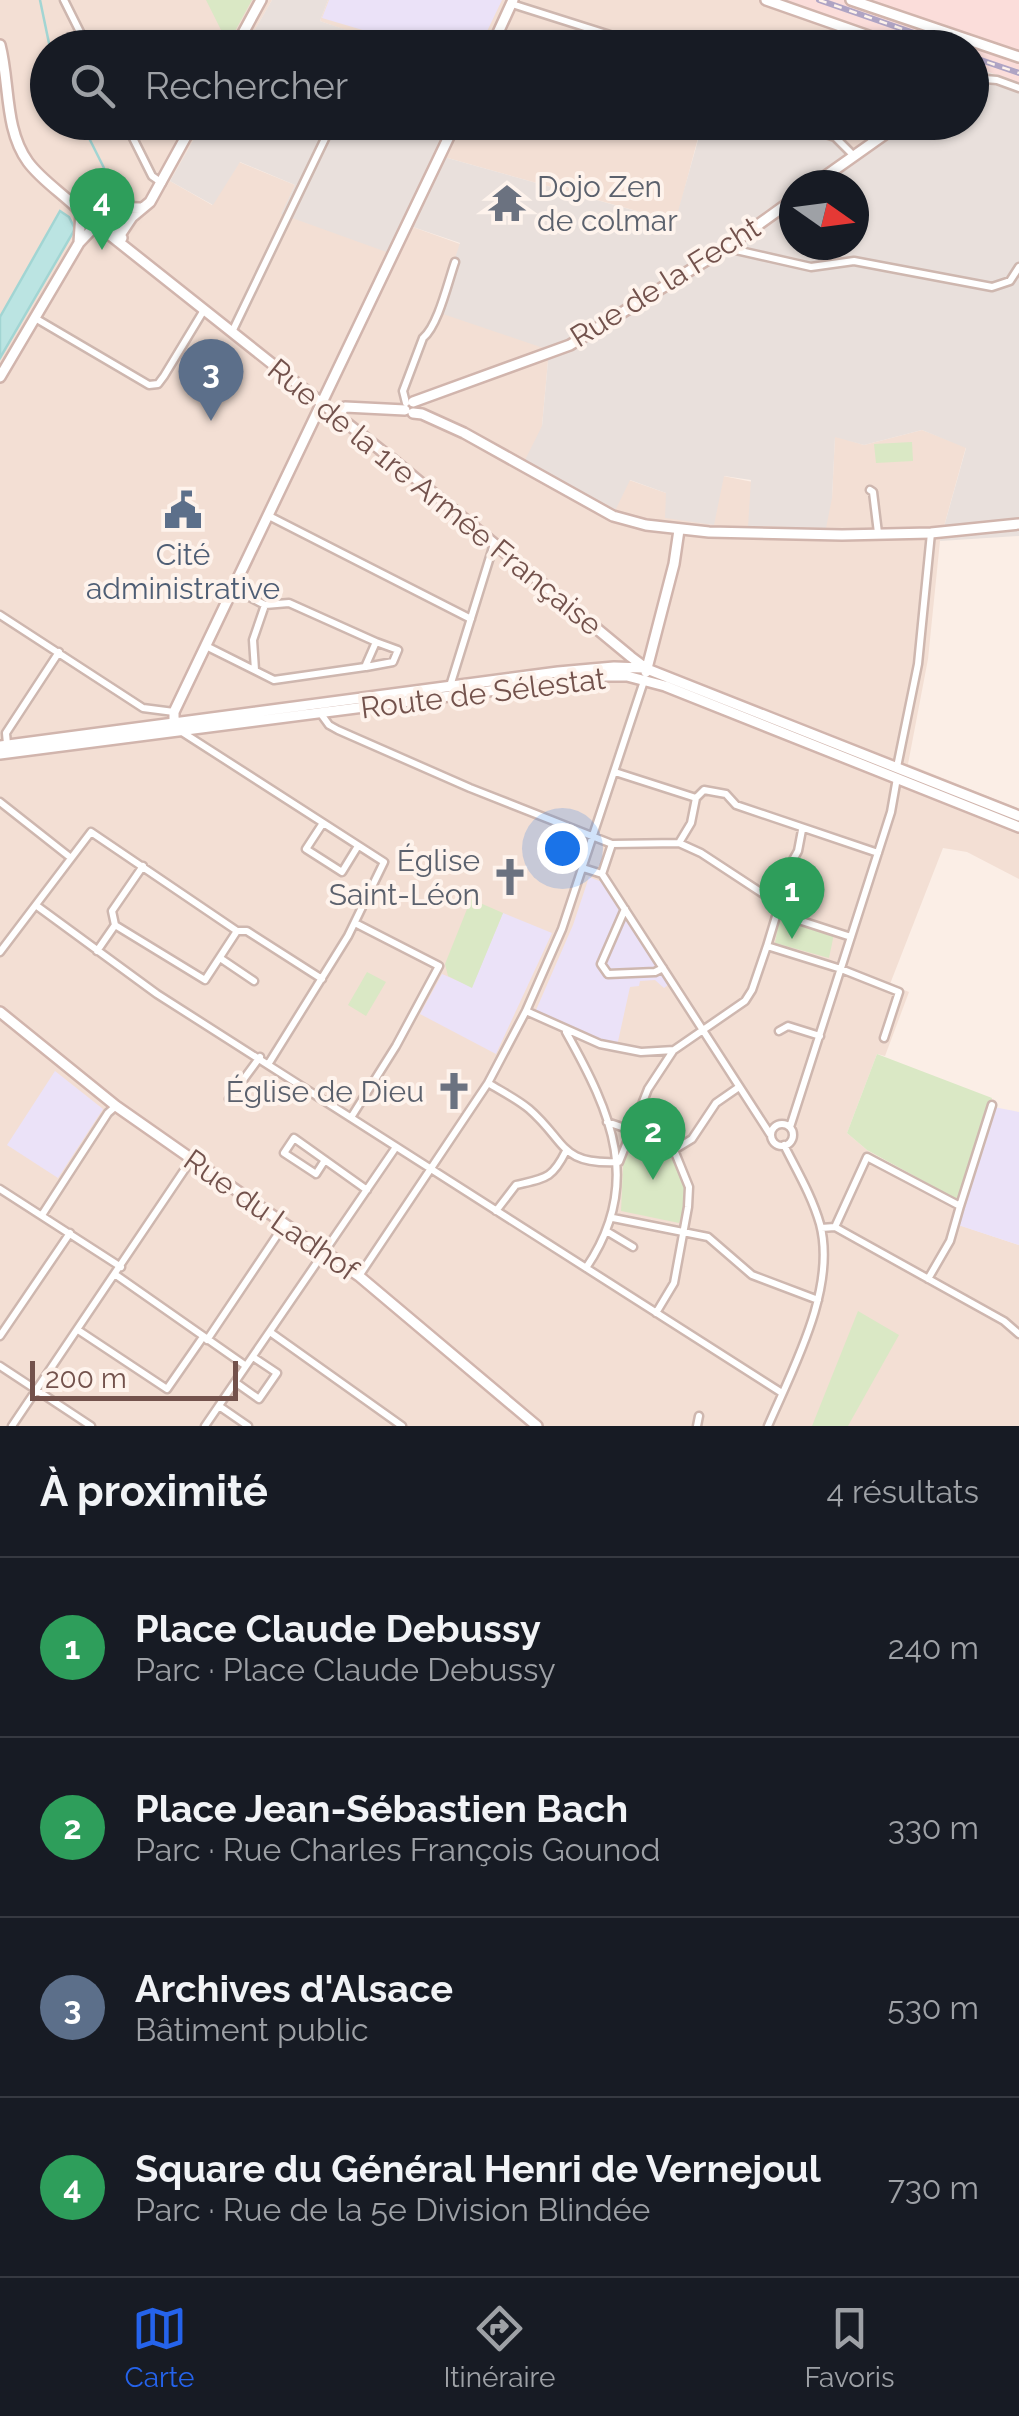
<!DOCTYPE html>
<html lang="fr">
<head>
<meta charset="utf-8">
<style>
  body { margin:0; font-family:Raleway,sans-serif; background:#242831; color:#f1f3f6 }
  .compass { position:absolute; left:779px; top:170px; width:90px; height:90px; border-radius:50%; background:#171b24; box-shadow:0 2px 8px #0004; rotate:104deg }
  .scale { position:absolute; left:30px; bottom:25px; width:208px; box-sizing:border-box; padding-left:10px; border:5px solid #73524c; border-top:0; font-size:28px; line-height:35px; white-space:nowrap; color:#73524c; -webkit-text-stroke:8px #fef3ec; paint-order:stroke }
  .you { position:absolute; left:562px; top:848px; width:35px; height:35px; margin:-25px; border:8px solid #fff; border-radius:50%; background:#1a73e8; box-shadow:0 0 0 15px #1a73e833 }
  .badge { display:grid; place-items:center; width:65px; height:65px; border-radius:50%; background:#2563eb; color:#fff; font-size:32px; font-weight:700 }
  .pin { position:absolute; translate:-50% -82px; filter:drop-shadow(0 2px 5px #0008) }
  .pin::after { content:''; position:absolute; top:52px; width:35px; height:30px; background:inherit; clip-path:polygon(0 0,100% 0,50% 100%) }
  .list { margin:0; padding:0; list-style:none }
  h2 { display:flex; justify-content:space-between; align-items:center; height:130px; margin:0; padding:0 40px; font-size:42px }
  h2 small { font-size:32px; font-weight:400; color:#9ea1a6 }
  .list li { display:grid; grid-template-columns:65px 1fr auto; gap:30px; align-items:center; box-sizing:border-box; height:180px; padding:0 40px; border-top:2px solid #363941 }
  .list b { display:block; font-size:38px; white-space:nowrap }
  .list p { margin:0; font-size:32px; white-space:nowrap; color:#9ea1a6 }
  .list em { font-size:32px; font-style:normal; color:#9ea1a6 }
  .icon { flex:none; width:55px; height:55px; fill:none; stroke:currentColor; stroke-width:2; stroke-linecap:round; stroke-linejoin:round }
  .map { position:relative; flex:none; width:1019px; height:1426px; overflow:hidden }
  .search { position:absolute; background:#171b24; box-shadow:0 2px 8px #0004; left:30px; right:30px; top:30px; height:110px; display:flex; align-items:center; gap:25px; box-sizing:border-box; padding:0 35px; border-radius:55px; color:#9ea1a6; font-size:38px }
  .sheet { height:850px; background:#171b24 }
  nav { display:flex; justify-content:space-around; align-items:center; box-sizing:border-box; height:140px; border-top:2px solid #363941; background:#171b24; font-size:28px; color:#9ea1a6 }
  nav a { display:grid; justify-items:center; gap:5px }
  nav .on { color:#2563eb }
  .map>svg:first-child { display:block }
</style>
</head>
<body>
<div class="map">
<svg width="1019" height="1426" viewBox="0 0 1019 1426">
  <rect width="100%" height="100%" fill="#fbeee6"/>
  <path fill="#f3dfd4" d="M0 0H272L245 47 48 48V122L203 123 170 181 212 205 239 162 295 185 282 214 410 226 460 244 549 350 542 426 614 512 629 480 666 493 723 476 832 498 835 436 864 445 922 430 966 447 940 541 928 659 908 764 1019 809V879L967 852 943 848 890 984 909 992 885 1056 877 1054 847 1133 867 1150 958 1201 953 1223 1019 1245V1426H0Z
    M328 0H783L918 47 371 48 373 40 320 21Z
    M450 123H730L724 140 699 134 676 222 437 155Z
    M773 123H894L855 149Z"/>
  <path fill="#fbddda" d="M783 0H1019V83L972 66V48L918 47Z"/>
  <path fill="#e9e0dc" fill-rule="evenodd" d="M272 0H328L320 21 373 39 371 47H245Z
    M975 68 1019 83V536L940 541 966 448 922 430 864 445 835 437 832 498 826 528 748 526 751 480 724 476 714 525 665 518 666 493 630 480 614 513 523 464 542 426 549 350 437 312 460 243 410 226 392 254 281 214 295 185 240 162 213 205 170 181 203 123H450L437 155 675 222 700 133 724 140 730 123H773L855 149 894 123 972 122V70ZM794 185H854V245H794Z"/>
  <path fill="#ebe2f8" d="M329 0H502L479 48 420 47 322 18Z
    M589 877 602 882 668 985 664 988 655 980 640 981 639 986 630 987 617 1046 545 1018 536 1010 573 925Z
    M503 913 552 933 496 1054 420 1014 442 974 472 987Z
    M55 1071 103 1109 58 1178 7 1145Z
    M994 1107 1019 1112V1245L958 1225Z"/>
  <path fill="#dae8c5" d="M206 0H252L228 44Z
    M912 442 913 461 876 463 874 444Z
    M471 899 503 913 472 988 448 976 445 964Z
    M784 918 834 934 829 958 775 943 779 921Z
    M367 972 386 982 366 1016 348 1005Z
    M877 1054 992 1098 958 1200 867 1150 847 1133Z
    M633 1140 649 1148 651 1143C682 1157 694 1192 679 1223L621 1211 623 1166Z
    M858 1311 899 1335 848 1426H812Z"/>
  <path fill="#bbe4e2" stroke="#a2d5d3" stroke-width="2.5" d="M60 211 69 217 75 229 0 358V317Z"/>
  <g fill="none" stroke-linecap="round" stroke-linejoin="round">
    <path stroke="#a2d5d3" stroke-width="2.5" d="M40 0 50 48
      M81 122 104 168 81 198"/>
    <g stroke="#ceb7af" stroke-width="11">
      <path id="street" d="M64 0 88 48
        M512 4 651 48
        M972 78 997 80 1019 88
        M125 122 152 176 162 183
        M788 122 835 137 854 156
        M727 248 811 267 854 261 992 287 1010 281 1019 267
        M35 318 149 385 158 384 164 376 204 310
        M232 332 333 122
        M406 403 403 391 423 338C438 326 448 282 455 262
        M870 490 873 492 878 533
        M269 516 471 619
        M0 615 143 708 174 712
        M206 646 274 680 365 667 376 642 289 603 265 605 234 589
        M366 667 393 662 398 650 376 642
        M255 670 253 640 265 605
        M450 686 494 544
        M321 714 329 725 338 730 470 788 612 844 679 843 701 853 771 899 777 913
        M182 732 384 862 348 936 269 1063
        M7 744 6 733 59 652
        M897 767 918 664 931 533
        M615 772 696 798 704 790 726 794 736 805 878 853
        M0 802 71 858
        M323 823 306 849 342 872 358 846
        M679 843 691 823 696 798
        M583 868 602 874 770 1134
        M602 874 612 844
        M771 899 798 851 802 830
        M37 906 157 994 782 1393
        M625 909 601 964 608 974 655 972 663 968
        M115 925 205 980 237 931
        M851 937 777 913 767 946 841 969 899 992 884 1038
        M97 951 115 925 112 911 143 866
        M0 952 91 832 237 931H247L322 979
        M220 958 254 981
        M526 1011 600 1044 641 1052 674 1050 745 1001 752 990 767 946
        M779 1031 788 1026 820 1036
        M566 1032C612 1114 643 1184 586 1268
        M488 1083C501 1091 517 1099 529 1109 567 1142 559 1165 619 1162L648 1089 673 1051
        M229 1099 260 1057
        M352 1116 396 1046 439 966 355 923
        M607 1122 654 1138 674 1150
        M771 1135a11 11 0 1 1 22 0a11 11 0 1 1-22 0Z
        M790 1127 891 812 897 778
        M325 1160 316 1174 284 1153 294 1138 367 1190
        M0 1189 121 1267
        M960 1206 992 1105
        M496 1211 516 1185C546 1178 552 1179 566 1151
        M42 1215 108 1113 116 1106
        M613 1218 708 1237 752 1275 818 1300
        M835 1227 867 1157 960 1206 950 1241 928 1279
        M821 1228 835 1227 1004 1321 1019 1334
        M608 1232 633 1247
        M116 1275 246 1366
        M359 1276 488 1083 526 1011 562 929 644 681
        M656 1313 674 1283 688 1207 689 1187 674 1150 692 1139 716 1103 739 1087
        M78 1330 167 1389 203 1337
        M270 1332 402 1426
        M0 1336 70 1233
        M207 1340 284 1225
        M0 1366 91 1426
        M235 1382 259 1399 277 1373 253 1357
        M219 1406 248 1426
        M12 1426 191 1160
        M205 1426 396 1147
        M697 1426 699 1416
        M768 1426C793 1368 837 1288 820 1224 812 1196 797 1171 784 1145"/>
    </g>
    <g stroke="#d1b5ad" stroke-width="14">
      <path id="secondary" d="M766 0 903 48
        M851 0 1019 57
        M0 45C10 83 4 129 28 162 42 181 65 195 81 212L392 459 631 657 647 669 1019 816
        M235 48 261 0
        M491 48 513 0
        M813 185 902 122
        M73 200 88 207 141 208
        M97 224 109 223 122 238
        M120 235 132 217 150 202 194 122
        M79 243 81 212
        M0 377 79 243 97 224
        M413 402 570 345 726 248 794 199
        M413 413 422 414 464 433 613 516 646 525 709 532 842 535 931 533 1019 524
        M337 416 345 407 405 410
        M646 672 674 564 679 530
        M174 722V712L456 122
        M0 746 558 672 614 667 644 668
        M0 754 605 676H627L665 686 1019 827
        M0 1012 116 1106 359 1276 537 1426"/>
    </g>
    <use href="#street" stroke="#fff" stroke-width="6"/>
    <use href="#secondary" stroke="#fff" stroke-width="9"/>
    <g stroke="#afa4c4" stroke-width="6">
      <path id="rail" d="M819 0 957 48
        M972 57 1019 73"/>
    </g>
    <use href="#rail" stroke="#fef3ec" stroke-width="2.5" stroke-dasharray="8" stroke-linecap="butt"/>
  </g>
  <defs>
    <g id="temple-bare" transform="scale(3)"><path d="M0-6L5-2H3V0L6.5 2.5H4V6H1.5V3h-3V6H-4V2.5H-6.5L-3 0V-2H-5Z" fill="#6b7280" stroke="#fef3ec" stroke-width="2.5" paint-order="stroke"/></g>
    <g id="civic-bare" transform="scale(3)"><path d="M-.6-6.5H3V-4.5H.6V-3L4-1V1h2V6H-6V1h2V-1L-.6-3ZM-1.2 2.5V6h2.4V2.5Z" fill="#5c6f8a" stroke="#fef3ec" stroke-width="2.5" paint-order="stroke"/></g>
    <g id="church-bare" transform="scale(3)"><path d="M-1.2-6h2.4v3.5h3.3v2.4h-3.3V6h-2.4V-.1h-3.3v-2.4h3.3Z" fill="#6b7280" stroke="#fef3ec" stroke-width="2.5" paint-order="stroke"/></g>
  </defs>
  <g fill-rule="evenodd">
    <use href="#temple-bare" x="507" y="203"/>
    <use href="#civic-bare" x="183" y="510"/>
    <use href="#church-bare" x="510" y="877"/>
    <use href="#church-bare" x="454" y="1091"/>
  </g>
  <g text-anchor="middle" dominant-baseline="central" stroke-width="8" stroke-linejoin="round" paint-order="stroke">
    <g font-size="30" fill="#5b616d" stroke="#fef3ec" text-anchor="end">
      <text x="537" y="186" text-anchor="start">Dojo Zen<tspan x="537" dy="34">de colmar</tspan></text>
      <text x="480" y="860">Église<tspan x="480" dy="34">Saint-Léon</tspan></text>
      <text x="424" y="1091">Église de Dieu</text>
    </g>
    <g font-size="30" fill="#73524c" stroke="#fef3ec">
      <text transform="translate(665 282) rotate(-32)">Rue de la Fecht</text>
      <text transform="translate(435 497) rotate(39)">Rue de la 1re Armée Française</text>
      <text transform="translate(483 693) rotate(-7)">Route de Sélestat</text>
      <text transform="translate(271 1215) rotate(35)">Rue du Ladhof</text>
    </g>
    <g font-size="30" fill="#4e5e75" stroke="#fef3ec">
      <text x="183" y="554">Cité<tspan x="183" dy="34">administrative</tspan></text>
    </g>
  </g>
</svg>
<svg class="compass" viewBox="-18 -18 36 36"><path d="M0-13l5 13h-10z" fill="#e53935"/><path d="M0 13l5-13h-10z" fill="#9ea1a6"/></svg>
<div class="scale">200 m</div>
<div class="you"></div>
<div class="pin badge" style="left:792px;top:939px;background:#2e9e5b">1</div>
<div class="pin badge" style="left:653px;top:1180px;background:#2e9e5b">2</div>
<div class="pin badge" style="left:211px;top:421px;background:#5c6f8a">3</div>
<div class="pin badge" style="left:102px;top:250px;background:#2e9e5b">4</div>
<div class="search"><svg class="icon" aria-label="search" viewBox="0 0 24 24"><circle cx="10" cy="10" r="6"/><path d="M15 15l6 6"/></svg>Rechercher</div>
</div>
<section class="sheet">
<h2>À proximité<small>4 résultats</small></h2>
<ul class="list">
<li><span class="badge" style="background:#2e9e5b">1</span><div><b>Place Claude Debussy</b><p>Parc · Place Claude Debussy</p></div><em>240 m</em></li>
<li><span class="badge" style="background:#2e9e5b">2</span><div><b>Place Jean-Sébastien Bach</b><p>Parc · Rue Charles François Gounod</p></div><em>330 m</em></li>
<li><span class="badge" style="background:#5c6f8a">3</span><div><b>Archives d'Alsace</b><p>Bâtiment public</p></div><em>530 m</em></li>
<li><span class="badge" style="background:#2e9e5b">4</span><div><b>Square du Général Henri de Vernejoul</b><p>Parc · Rue de la 5e Division Blindée</p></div><em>730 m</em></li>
</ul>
</section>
<nav>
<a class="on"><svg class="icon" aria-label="map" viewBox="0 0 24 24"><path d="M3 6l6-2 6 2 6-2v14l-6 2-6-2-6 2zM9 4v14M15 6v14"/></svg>Carte</a>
<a><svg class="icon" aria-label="directions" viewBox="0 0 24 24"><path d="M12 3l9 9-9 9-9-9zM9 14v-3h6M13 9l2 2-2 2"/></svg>Itinéraire</a>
<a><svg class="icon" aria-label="saved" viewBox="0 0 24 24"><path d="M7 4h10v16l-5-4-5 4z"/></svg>Favoris</a>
</nav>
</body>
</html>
